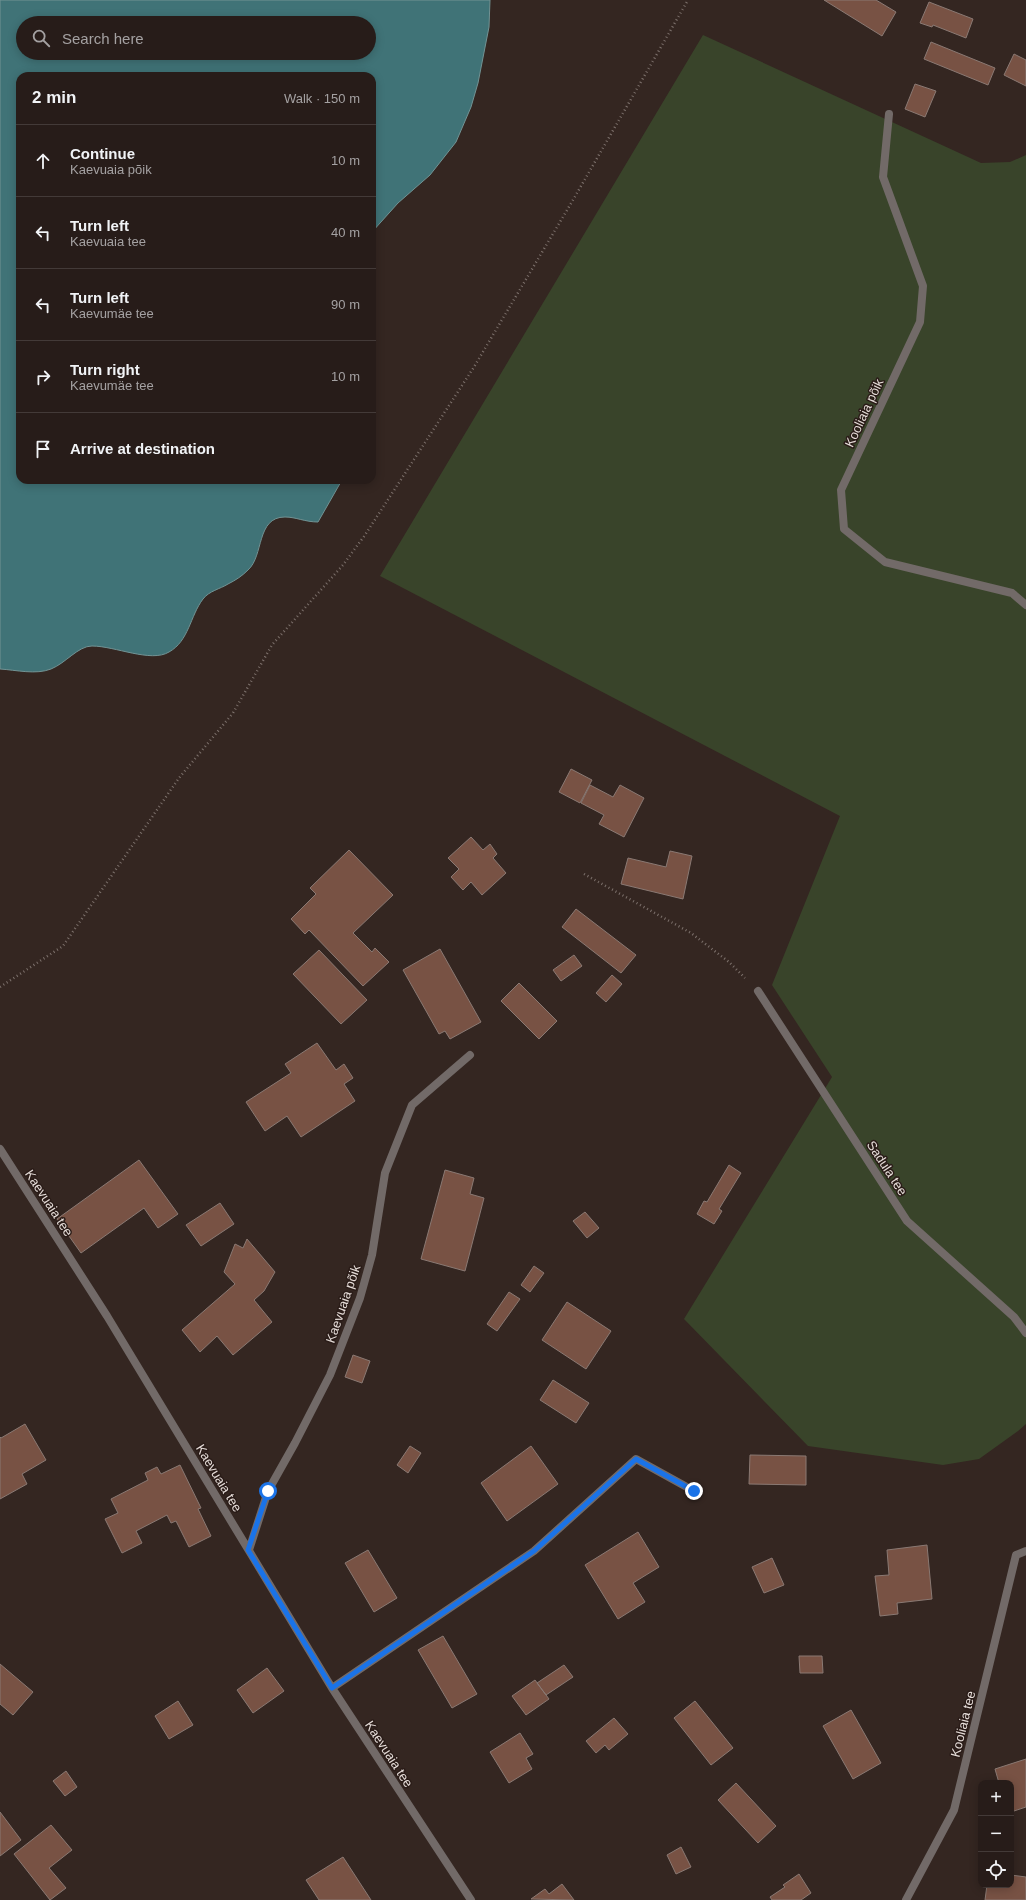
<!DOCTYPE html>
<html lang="en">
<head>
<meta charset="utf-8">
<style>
  body { margin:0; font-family:Helvetica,sans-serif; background:#2f2522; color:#f1f3f6 }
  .controls { position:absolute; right:12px; bottom:12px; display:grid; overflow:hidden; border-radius:8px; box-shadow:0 2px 10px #0003 }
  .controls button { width:36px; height:36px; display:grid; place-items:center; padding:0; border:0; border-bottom:1px solid #433a38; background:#271c19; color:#f1f3f6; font:20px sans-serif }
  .stop { position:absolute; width:12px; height:12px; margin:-9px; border:3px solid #1a73e8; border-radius:50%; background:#fff }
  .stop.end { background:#1a73e8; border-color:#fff; box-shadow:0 1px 4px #0008 }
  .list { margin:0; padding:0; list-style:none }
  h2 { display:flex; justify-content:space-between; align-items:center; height:52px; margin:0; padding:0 16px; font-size:17px }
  h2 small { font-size:13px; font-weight:400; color:#a4a1a2 }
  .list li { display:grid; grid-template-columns:26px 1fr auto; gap:12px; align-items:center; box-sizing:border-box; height:72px; padding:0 16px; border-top:1px solid #433a38 }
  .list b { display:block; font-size:15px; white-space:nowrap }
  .list p { margin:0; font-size:13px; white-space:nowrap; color:#a4a1a2 }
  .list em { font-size:13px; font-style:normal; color:#a4a1a2 }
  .icon { flex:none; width:22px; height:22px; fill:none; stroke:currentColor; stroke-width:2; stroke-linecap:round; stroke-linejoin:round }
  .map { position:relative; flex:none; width:1026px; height:1900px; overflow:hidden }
  .search { position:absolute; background:#271c19; box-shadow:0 2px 10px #0003; left:16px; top:16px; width:360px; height:44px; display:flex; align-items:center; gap:10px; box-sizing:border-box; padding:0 14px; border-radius:22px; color:#a4a1a2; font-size:15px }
  .panel { position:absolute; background:#271c19; box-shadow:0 2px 10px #0003; left:16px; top:72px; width:360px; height:412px; border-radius:12px }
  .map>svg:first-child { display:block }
</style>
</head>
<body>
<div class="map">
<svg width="1026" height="1900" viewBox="0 0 1026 1900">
  <rect width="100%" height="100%" fill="#342621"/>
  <path fill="#39442a" d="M703 35 981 163 1010 162 1026 155V1424L1018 1431 979 1459 943 1465 808 1446 684 1319 832 1077 772 985 840 816 380 576Z"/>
  <path fill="#407377" stroke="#729394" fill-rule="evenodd" d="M0 0H490L489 27 478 83 471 107 456 142 430 175 398 203 372 232V76H20V480H342L318 522C305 522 296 517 285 517 256 517 264 556 248 570 242 576 236 580 228 584 220 589 209 591 203 599 190 616 189 641 169 652 151 663 115 646 92 646 78 646 66 663 51 669 36 675 16 670 0 669ZM23 23H369V53H23Z"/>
  <path fill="#785244" stroke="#8a7973" d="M824 0H876L896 12 882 36Z
    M929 2 973 19 966 38 933 25 932 27 920 23Z
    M931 42 995 68 988 85 924 59Z
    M1014 54 1026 60V86L1004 75Z
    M915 84 936 91 925 117 905 109Z
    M571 769 592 780 580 803 559 792Z
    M590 785 613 797 620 785 644 798 624 837 599 824 604 815 581 803Z
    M471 837 483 850 490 844 497 854 493 858 506 873 482 895 471 882 463 890 451 877 459 869 448 858Z
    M349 850 393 895 353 933 372 952 375 948 389 962 363 986 309 930 305 934 291 919 316 894 310 888Z
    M670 851 692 856 683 899 621 884 628 858 666 867Z
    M576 909 636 955 621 973 562 927Z
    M440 949 481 1022 450 1039 445 1031 439 1034 403 970Z
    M319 950 367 1000 341 1024 293 974Z
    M574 955 582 966 561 981 553 970Z
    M612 975 622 984 606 1002 596 993Z
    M519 983 557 1021 539 1039 501 1001Z
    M317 1043 336 1070 344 1064 353 1078 344 1084 355 1101 301 1137 287 1116 265 1131 246 1102 291 1073 285 1064Z
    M139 1160 178 1214 158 1228 144 1208 81 1253 57 1219Z
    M729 1165 741 1173 719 1209 722 1211 714 1224 697 1214 704 1201 707 1202Z
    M445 1170 474 1178 470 1194 484 1198 465 1271 421 1259Z
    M220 1203 234 1224 201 1246 186 1225Z
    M585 1212 599 1228 587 1238 573 1221Z
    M247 1239 275 1272 264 1291 254 1300 272 1322 233 1355 217 1336 200 1352 182 1330 235 1284 224 1272 235 1244 243 1248Z
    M534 1266 544 1273 530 1292 521 1285Z
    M509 1292 520 1299 497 1331 487 1324Z
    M567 1302 611 1331 586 1369 542 1340Z
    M353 1355 370 1361 362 1383 345 1377Z
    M553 1380 589 1403 576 1423 540 1400Z
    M25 1424 46 1460 22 1474 27 1484 0 1499V1437L1 1438Z
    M410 1446 421 1453 408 1473 397 1465Z
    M531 1446 558 1484 507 1521 481 1483Z
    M750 1455 806 1456V1485L749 1484Z
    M180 1465 201 1508 198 1509 211 1536 189 1547 176 1521 171 1523 167 1515 136 1531 142 1543 122 1553 105 1519 118 1513 111 1499 148 1480 145 1473 157 1467 161 1474Z
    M638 1532 659 1567 633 1583 645 1602 618 1619 585 1565Z
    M927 1545 932 1599 897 1603 898 1614 880 1616 875 1576 889 1575 887 1550Z
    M368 1550 397 1598 374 1612 345 1563Z
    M772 1558 784 1585 764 1593 752 1567Z
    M443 1636 477 1694 452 1708 418 1650Z
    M799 1656H822L823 1673H800Z
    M0 1664 33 1692 13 1715 0 1704Z
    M564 1665 573 1677 546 1695 537 1683Z
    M267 1668 284 1691 253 1713 237 1690Z
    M535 1680 549 1699 526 1715 512 1696Z
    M178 1701 193 1725 169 1739 155 1716Z
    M695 1701 733 1748 711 1765 674 1718Z
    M851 1710 881 1763 853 1779 823 1726Z
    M614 1718 628 1734 609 1750 605 1745 596 1753 586 1741Z
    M520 1733 533 1754 526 1758 532 1769 509 1783 490 1752Z
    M1026 1759V1807L1011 1812V1783H999L995 1769Z
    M66 1771 77 1787 65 1796 53 1781Z
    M736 1783 776 1826 758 1843 718 1800Z
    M0 1812 21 1840 0 1856Z
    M51 1825 72 1850 49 1868 66 1888 50 1900 14 1854Z
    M681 1847 691 1867 676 1874 667 1855Z
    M343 1857 371 1900H319L306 1880Z
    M799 1874 811 1893 801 1900H772L770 1897 785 1887 783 1885Z
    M1011 1875 1026 1877V1900H985L987 1885H1011Z
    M562 1884 574 1900 531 1899 545 1889 549 1894Z"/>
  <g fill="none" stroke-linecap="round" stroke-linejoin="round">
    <path stroke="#7d716c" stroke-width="2.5" stroke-dasharray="1 3" stroke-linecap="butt" d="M584 874 691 933 729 962 745 978
      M0 987 63 946 179 778 233 713 272 645 343 565 365 535 474 367 573 200 688 0"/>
    <path stroke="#726a68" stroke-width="8" d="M889 114 883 177 923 286 920 322 841 490 844 529 885 562 1012 593 1026 605
      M758 991 907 1221 1014 1317 1026 1333
      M0 1149 107 1316 332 1688 471 1900
      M249 1550 268 1491 295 1443 330 1375 360 1298 372 1255 385 1173 412 1105 470 1055
      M332 1688 534 1551 636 1459 694 1491
      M906 1900 954 1810 1016 1555 1026 1551"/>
  </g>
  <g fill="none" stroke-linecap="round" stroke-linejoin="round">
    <path stroke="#1a73e8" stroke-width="5" d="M268 1491 248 1550 332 1688 534 1551 636 1459 694 1491"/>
  </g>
  <g text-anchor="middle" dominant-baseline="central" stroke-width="3" stroke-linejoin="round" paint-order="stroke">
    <g font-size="13" fill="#e6ddd9" stroke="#2a1c18">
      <text transform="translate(864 413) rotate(-65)">Kooliaia põik</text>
      <text transform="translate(887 1168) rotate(57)">Sadula tee</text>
      <text transform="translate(49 1203) rotate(57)">Kaevuaia tee</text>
      <text transform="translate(343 1304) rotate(-71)">Kaevuaia põik</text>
      <text transform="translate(219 1478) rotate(59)">Kaevuaia tee</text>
      <text transform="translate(963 1724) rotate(-76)">Kooliaia tee</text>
      <text transform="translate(389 1754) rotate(57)">Kaevuaia tee</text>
    </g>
  </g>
</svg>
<div class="controls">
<button>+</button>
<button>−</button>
<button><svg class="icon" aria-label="locate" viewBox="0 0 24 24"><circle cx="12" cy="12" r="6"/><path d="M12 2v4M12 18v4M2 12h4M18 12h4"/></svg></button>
</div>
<div class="stop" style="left:268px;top:1491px"></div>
<div class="stop end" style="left:694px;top:1491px"></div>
<div class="search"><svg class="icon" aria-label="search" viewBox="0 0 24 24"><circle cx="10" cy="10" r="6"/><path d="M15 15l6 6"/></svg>Search here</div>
<section class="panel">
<h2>2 min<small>Walk · 150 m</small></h2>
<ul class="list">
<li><svg class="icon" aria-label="ahead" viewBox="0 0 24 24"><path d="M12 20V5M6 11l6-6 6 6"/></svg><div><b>Continue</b><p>Kaevuaia põik</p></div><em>10 m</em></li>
<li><svg class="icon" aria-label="left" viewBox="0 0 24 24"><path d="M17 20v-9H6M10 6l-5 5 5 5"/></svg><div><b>Turn left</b><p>Kaevuaia tee</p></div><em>40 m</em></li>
<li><svg class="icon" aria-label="left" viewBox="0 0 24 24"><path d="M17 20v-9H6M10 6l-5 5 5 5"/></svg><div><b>Turn left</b><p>Kaevumäe tee</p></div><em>90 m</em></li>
<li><svg class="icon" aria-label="right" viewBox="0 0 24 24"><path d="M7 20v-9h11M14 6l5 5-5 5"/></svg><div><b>Turn right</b><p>Kaevumäe tee</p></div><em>10 m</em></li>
<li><svg class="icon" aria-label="arrive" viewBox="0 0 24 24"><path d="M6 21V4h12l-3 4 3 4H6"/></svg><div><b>Arrive at destination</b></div></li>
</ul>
</section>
</div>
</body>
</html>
